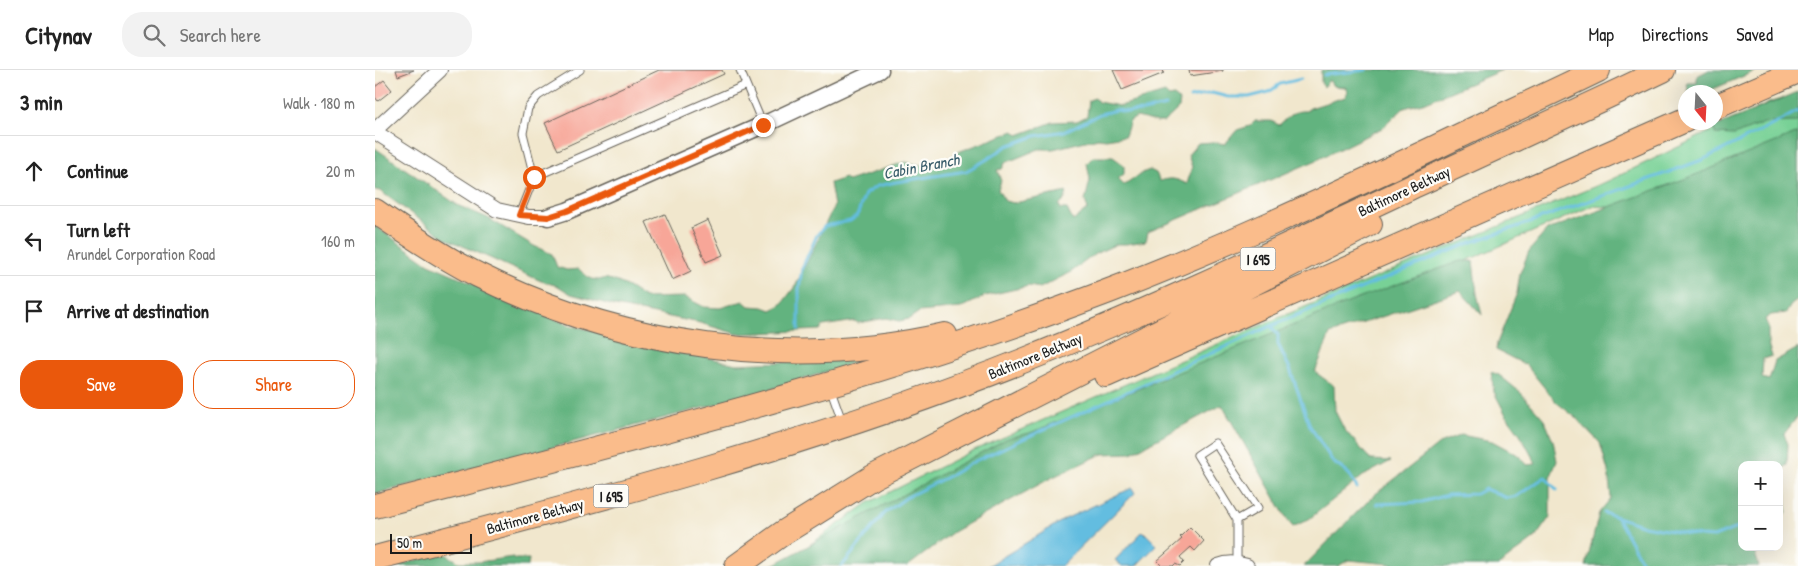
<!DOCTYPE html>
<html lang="en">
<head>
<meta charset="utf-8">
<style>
  body { margin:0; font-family:"Patrick Hand",sans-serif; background:#f2f2f2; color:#222 }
  .controls { position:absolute; right:15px; bottom:15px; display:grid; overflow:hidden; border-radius:10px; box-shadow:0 5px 20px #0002 }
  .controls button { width:45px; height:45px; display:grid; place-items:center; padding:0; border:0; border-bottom:1px solid #e0e0e0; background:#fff; color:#222; font:25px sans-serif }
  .compass { position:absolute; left:1303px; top:15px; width:45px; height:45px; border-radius:50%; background:#fff; box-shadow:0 5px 20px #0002; rotate:162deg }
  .scale { position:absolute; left:15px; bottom:12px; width:82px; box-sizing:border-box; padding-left:5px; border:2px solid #1c1c1c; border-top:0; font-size:14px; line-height:18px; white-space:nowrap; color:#1c1c1c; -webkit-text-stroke:4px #fdfcf7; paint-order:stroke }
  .stop { position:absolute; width:15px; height:15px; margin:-11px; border:4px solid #ea580c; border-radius:50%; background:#fff }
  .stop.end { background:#ea580c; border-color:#fff; box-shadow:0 1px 5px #0008 }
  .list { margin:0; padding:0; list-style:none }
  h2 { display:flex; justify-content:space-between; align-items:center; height:65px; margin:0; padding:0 20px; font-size:21px }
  h2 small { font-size:16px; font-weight:400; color:#767676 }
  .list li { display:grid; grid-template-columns:32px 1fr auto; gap:15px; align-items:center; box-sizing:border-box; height:70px; padding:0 20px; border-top:1px solid #e0e0e0 }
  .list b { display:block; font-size:19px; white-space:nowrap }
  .list p { margin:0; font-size:16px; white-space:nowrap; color:#767676 }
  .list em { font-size:16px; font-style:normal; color:#767676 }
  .actions { display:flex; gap:10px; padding:15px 20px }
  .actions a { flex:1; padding:11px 0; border:1px solid #ea580c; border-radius:20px; text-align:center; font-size:18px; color:#ea580c }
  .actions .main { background:#ea580c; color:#fff }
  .icon { flex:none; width:28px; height:28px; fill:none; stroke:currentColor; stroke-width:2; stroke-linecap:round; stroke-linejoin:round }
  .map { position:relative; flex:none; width:1423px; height:496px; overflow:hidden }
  header { display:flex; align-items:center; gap:30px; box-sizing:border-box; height:70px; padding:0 25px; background:#fff; border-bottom:1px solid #e0e0e0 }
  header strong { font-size:24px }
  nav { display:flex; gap:28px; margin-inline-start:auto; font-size:18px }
  .search { width:350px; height:45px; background:#f2f2f2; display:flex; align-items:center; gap:12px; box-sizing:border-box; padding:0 18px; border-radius:20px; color:#767676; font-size:19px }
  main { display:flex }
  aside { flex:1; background:#fff }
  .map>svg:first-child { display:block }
</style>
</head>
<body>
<header>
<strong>Citynav</strong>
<div class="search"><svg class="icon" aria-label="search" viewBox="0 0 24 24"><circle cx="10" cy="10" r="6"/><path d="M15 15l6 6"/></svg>Search here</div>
<nav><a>Map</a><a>Directions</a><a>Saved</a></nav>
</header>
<main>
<aside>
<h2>3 min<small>Walk · 180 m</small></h2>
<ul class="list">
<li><svg class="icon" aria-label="ahead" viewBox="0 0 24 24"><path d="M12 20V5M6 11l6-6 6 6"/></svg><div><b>Continue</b></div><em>20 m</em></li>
<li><svg class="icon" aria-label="left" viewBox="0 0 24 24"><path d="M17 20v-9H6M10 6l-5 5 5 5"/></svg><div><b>Turn left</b><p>Arundel Corporation Road</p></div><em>160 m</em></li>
<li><svg class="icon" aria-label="arrive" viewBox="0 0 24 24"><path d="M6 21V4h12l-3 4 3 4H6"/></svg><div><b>Arrive at destination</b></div></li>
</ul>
<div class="actions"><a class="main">Save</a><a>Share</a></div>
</aside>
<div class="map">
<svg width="1423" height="496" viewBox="0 0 1423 496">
  <rect width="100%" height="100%" fill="#fdfcf7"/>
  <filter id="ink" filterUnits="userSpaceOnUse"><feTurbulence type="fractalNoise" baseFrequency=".02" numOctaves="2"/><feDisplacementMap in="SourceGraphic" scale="10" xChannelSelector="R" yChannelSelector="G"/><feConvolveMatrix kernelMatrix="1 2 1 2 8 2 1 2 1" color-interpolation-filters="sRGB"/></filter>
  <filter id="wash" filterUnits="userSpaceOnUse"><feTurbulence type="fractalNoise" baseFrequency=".0096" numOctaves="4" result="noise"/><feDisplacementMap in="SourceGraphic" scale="20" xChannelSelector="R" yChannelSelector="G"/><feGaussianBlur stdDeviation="1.12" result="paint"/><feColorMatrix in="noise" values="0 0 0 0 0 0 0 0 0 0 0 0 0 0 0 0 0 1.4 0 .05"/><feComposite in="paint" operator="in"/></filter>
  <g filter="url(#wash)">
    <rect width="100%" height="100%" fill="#f1e7cd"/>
    <path fill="#78d196" stroke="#4a7659" d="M1423 24V137L1393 147 1217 136 687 367 405 496 493 433 597 381 891 253 1233 111 1396 32Z"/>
    <path fill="#62b37f" stroke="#3f684e" d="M946 0H1127L1051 32 1029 38 1007 58 942 90 773 162 771 171 751 174H742L720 184 696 202 665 218 654 216 610 226 586 238 544 242 534 249 524 251 511 248 483 253 480 251 448 256 445 260 362 264 325 253 240 236 196 224 183 216 166 211 70 168 5 121 0 120V78L84 136 113 148 159 176 177 184 182 197 192 200 204 199C210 205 215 210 224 210 229 209 228 208 233 209 246 212 258 219 269 228L310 227 329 237 345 238 368 231 374 236 388 237 396 240 406 235 421 215 459 136 455 113 470 108 473 111 530 92 546 95 556 94 575 88 583 82 639 61 643 65 678 52 702 51 712 46 714 30 720 28 723 32 745 36 790 23 794 27 799 26 805 31 804 38 789 52H782L762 47 755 51 750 66 731 69 723 68 678 79H664L630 93 627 99 622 100 626 111 623 120 630 131 639 133 692 122 690 129 684 135 686 139H692L698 151 713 139 710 131 715 110 712 93 718 87H738L749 95V104L743 109 749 115C759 110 764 103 775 100L781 103 785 111C796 107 802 109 812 114L817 97 813 85 823 73 838 72 850 74 862 60 875 56 880 51H896L904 55C913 47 918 40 931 41L935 38 970 27 973 21 970 17 958 16 954 10 949 17 946 13Z
      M1334 0H1383L1331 22H1313L1312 13H1322V6Z
      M1423 22V52L1389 53 1359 65 1340 64 1339 57Z
      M1423 63V230L1416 235 1411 243 1396 245 1390 249 1393 257V274L1397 286 1388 289 1387 308 1394 310 1400 291 1423 278V346L1409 364 1413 374 1412 395 1404 402V395H1367V477H1378L1384 496H1211L1224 443 1236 428 1233 401 1225 373 1200 347 1181 332 1151 295 1121 280 1122 273 1142 223 1145 203 1154 181 1172 160 1320 105Z
      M0 156 54 194 194 255 361 294 484 289 485 291 384 323 0 424Z
      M1085 191H1098L1102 224 1107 245 1085 221 955 264 940 302 959 316 960 341 969 359 996 390 1016 391 988 406 934 449 918 457 913 451 847 335 756 383 727 384 676 408 578 462 533 496H396L633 368 655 363 980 230Z
      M1116 302 1124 305 1145 322 1169 349 1178 370 1182 391 1175 408V447L1160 468 1123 496H1035L974 490 963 496H929L998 426 1064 374 1086 365 1117 371 1145 386 1151 395 1161 394 1145 364 1131 345 1119 322Z
      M1404 421 1411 423 1412 442 1404 449Z
      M69 483 84 492H104L138 487 139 489H154L153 496H19Z"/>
    <path fill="#63bde0" stroke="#406c7e" d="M757 418 760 423 686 496H613L690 449Z
      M768 461 782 475 761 496H747L740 490Z"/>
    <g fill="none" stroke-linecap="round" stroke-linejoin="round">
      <path stroke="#63bde0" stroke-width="3" d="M949 5 991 0
        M815 28 837 23 853 27H874L894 22 905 14 926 9
        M896 256 903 265V274L915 299 935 356 958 392 974 404 982 418
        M424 259V219L427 198 442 165 450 156 475 151 482 146 490 124 502 116 521 112 591 101 611 90 632 76 660 66 690 61 725 44 741 40 753 42 768 41 791 36
        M1001 434 1047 432 1072 425 1101 424 1110 419 1132 428 1142 426 1170 407 1182 420
        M1229 443 1242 447 1269 496
        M1242 447 1269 456 1325 466 1339 467 1359 459 1367 458
        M467 496 510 443 532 427 574 406 600 391 896 256 1097 172 1150 154 1327 90 1392 58 1423 41"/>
    </g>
    <g id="blocks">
      <path fill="#f7a698" d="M21 0H39L23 6Z
        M284 0H347L349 4 183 80 170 53Z
        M738 0H788L789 3 747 20Z
        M814 0H848V1L815 6Z
        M9 10 17 20 3 31 0 27V17Z
        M290 144 316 201 297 210 271 152Z
        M333 150 348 185 331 192 316 158Z
        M815 457 829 471 820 481 816 477 805 487 809 492 805 496 800 494 798 496H787L782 491 807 469 805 467Z"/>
    </g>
  </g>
  <g filter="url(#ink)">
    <use href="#blocks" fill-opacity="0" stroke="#67635a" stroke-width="1"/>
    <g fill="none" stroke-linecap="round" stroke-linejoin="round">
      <g stroke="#67635a" stroke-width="9">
        <path id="service" d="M365 0 388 55
          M159 107 371 15
          M144 145 159 107 148 63 153 38 163 26 205 0
          M455 317 467 351
          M862 450 883 438 840 373 822 385 862 450V493"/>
      </g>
      <g stroke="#67635a" stroke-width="16">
        <path id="minor" d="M0 60 65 0
          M0 62 122 140 154 147H173
          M843 496C854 492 862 493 872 496"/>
      </g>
      <g stroke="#67635a" stroke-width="19">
        <path id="tertiary" d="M173 147 192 141 388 55 505 0"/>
      </g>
      <g stroke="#67635a" stroke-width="26">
        <path id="motorway" d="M1340 37 1423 1
          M0 141C33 164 67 187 103 205 246 276 414 301 570 265
          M731 305 1310 50
          M0 436C247 372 495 312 734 221 844 179 951 129 1057 79 1112 52 1168 27 1223 0
          M0 488C220 431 439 374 650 290 784 237 913 175 1043 114 1124 76 1207 39 1288 0
          M362 496 408 463 498 407 995 154"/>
      </g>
      <use href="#service" stroke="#fff" stroke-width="7"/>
      <use href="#minor" stroke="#fff" stroke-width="14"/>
      <use href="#tertiary" stroke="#fff" stroke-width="16"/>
      <use href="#motorway" stroke="#fabc8b" stroke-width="24"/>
    </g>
  </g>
  <g fill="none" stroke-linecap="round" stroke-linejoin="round" filter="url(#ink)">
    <path stroke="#ea580c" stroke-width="6" d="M159 107 144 145 173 147 192 141 388 55"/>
  </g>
  <g text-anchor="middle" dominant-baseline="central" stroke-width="4.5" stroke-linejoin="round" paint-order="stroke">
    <g fill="#fdfcf7" stroke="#605f5e" stroke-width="1">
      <rect x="865.5" y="177.5" width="35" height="23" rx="4"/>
      <rect x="218.5" y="414.5" width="35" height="23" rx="4"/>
    </g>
    <g font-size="14" font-weight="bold" fill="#1c1c1c">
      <text x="883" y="189">I 695</text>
      <text x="236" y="426">I 695</text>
    </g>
    <g font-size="15" fill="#1c1c1c" stroke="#fdfcf7">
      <text transform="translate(1029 121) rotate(-25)">Baltimore Beltway</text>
      <text transform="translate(660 286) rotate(-22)">Baltimore Beltway</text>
      <text transform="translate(160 446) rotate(-15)">Baltimore Beltway</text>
    </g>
    <g font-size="16" font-style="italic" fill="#385c6a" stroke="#fdfcf7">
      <text transform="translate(546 96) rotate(-11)">Cabin Branch</text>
    </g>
  </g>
</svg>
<div class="controls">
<button>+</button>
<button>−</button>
</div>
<svg class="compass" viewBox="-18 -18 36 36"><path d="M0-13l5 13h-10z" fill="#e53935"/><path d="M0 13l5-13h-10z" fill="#767676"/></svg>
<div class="scale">50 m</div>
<div class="stop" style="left:159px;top:107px"></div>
<div class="stop end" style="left:388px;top:55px"></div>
</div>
</main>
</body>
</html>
